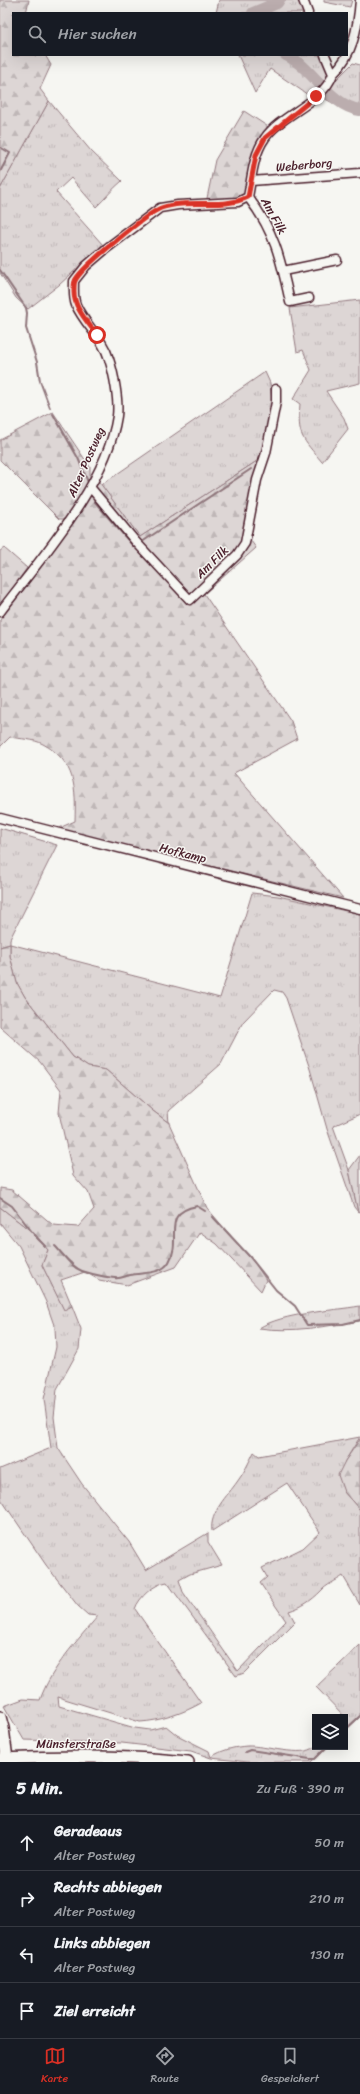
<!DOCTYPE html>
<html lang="de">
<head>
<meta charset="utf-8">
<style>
  body { margin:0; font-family:Sriracha,sans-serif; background:#20242c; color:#f1f3f6 }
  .controls { position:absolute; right:12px; bottom:12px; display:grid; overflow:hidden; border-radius:0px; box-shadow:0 4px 16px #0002 }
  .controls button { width:36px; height:36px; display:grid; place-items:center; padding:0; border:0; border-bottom:1px solid #363941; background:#171b24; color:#f1f3f6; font:20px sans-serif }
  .stop { position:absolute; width:12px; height:12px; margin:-9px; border:3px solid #d93025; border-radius:50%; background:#fff }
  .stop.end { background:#d93025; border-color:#fff; box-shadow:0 1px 4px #0008 }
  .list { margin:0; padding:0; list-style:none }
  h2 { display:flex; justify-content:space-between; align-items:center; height:52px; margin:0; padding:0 16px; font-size:17px }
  h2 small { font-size:13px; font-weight:400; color:#9ea1a6 }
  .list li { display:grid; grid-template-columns:26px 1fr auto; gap:12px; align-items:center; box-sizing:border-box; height:56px; padding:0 16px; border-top:1px solid #363941 }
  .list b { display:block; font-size:15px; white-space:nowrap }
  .list p { margin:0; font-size:13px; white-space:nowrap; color:#9ea1a6 }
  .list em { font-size:13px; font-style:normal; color:#9ea1a6 }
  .icon { flex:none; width:22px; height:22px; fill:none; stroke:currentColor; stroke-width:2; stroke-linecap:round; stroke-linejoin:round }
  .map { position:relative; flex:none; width:360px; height:1762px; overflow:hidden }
  .search { position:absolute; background:#171b24; box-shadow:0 4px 16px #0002; left:12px; right:12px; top:12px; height:44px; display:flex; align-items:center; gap:10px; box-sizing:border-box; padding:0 14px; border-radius:0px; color:#9ea1a6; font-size:15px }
  .sheet { height:276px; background:#171b24 }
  nav { display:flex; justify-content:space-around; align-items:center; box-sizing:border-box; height:56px; border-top:1px solid #363941; background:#171b24; font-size:11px; color:#9ea1a6 }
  nav a { display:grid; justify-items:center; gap:2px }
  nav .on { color:#d93025 }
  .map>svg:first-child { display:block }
</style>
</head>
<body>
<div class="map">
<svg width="360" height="1762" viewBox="0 0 360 1762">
  <defs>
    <pattern id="grass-tufts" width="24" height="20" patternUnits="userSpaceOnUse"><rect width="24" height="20" fill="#ddd6d5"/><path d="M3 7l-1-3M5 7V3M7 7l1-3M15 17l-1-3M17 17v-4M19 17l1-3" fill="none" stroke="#bfb7b7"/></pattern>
    <pattern id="forest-firs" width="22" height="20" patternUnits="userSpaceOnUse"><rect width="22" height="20" fill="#ddd6d5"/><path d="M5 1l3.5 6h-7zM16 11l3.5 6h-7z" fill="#bfb7b7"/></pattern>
    <pattern id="water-waves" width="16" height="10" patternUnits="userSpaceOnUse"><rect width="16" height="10" fill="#bbadae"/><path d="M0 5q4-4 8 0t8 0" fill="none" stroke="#9a8c8e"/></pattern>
  </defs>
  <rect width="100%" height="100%" fill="#f6f6f2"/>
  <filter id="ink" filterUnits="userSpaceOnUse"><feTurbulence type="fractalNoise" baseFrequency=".025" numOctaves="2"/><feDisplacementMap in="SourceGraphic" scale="8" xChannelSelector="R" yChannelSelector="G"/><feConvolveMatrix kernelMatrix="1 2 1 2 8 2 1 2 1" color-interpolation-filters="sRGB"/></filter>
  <g filter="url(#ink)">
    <path fill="url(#grass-tufts)" stroke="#947a80" d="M219 0H279L277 3 253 13H216Z
      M281 0H298L304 13H260L278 4Z
      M324 0H352L350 7 324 2Z
      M238 55H286L291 57 317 88 316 96 314 99 270 69 255 93Z
      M295 55H321L328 74 324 82Z
      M353 63 360 65V106L343 100 329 87Z
      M49 101 91 151 122 181C112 189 106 198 96 207L71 178 56 192 103 245 59 285 28 309 16 298 0 273V189Z
      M360 300V383L326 391 344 418 348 429 322 462C302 438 297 436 300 404L293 399 311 370 303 350 297 352 290 308Z
      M265 372 270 383 272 401 267 436 257 461 140 537 101 485Z
      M0 828 57 845 10 939V944L220 998 252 893 278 896 360 914V1114L333 1126 349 1170 358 1212 354 1207 327 1129 310 1069 286 998 282 992 274 990 243 1022 221 1064 168 1111 169 1123 153 1111 106 1070 88 1067 73 1057 25 997 17 983 10 956V944L0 947Z
      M0 1207 36 1235 48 1250 42 1265 64 1309 72 1306 81 1329 79 1349 57 1389 54 1417 58 1448 82 1484 129 1542 146 1570 208 1533V1542L222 1565 190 1574 179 1580 183 1592 238 1671 286 1621 260 1583 267 1577 262 1568 303 1548 320 1532 287 1483 212 1531C209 1513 228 1495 237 1482 244 1473 249 1462 254 1452L259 1456 360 1437 345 1461 344 1492 360 1510V1605L343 1576C336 1581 326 1585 321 1591 311 1601 302 1607 289 1611L295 1622 244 1673 236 1676 167 1582C154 1584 139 1597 135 1609L201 1703C184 1713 160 1721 140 1722L58 1697 59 1706 135 1728 150 1730 166 1726 177 1735 209 1751 211 1757C222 1750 234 1747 247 1746 264 1745 303 1758 315 1747H327L311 1762H248L211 1758 191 1751 122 1743 24 1740 4 1706 23 1699 40 1700C51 1668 77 1641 98 1616L88 1615 78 1606 46 1565 1 1499 0 1469 51 1448 44 1399 56 1347 55 1328 46 1302 19 1246 0 1223Z
      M360 1306V1321C327 1326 292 1333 259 1328 283 1313 331 1311 360 1306Z
      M360 1645V1717L345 1731 346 1718 316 1687Z"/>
    <path fill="url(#forest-firs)" stroke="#947a80" d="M0 0H29L26 13H13V55H45L51 65 40 89 49 101 0 189Z
      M244 111 273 130 265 138 248 197 206 203 215 160Z
      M53 412 90 467V480L66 519H59L0 460V440Z
      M257 461V472L244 531 256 548 204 594 291 721 297 739 234 773 343 898 57 829 75 821C76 788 76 762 43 744 34 739 20 739 10 737L0 747V620L83 507 97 479 140 537Z
      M4 548 27 568 0 605V551Z
      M10 944V956L17 983 25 997 73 1057 88 1067 106 1070 153 1111 169 1123 207 1208 256 1265 266 1280 261 1291 217 1244 200 1232 176 1267 127 1285 99 1280 85 1272 61 1280 72 1306 64 1310 42 1265 48 1250 36 1235 0 1207V1188L12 1190 53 1225 78 1227 94 1209 88 1192 73 1175 59 1113 61 1090 40 1062 0 1027V947Z
      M360 1439V1510L344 1492 338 1475 345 1461Z"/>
    <path fill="#ddd6d5" stroke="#947a80" d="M360 1155V1211L358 1212 349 1170Z"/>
    <path fill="url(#water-waves)" stroke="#8e747a" d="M329 87 343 99 360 106V115L347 111 320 96Z"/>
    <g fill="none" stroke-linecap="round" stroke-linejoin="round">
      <path stroke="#8e747a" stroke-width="2" d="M0 147 10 153 0 172
        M0 270 26 308 27 313 26 328 37 362 40 381 50 408
        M53 414 78 458 88 482
        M94 501 134 547
        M142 542 251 469
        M0 1198 12 1206 36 1237 45 1246
        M213 1217 250 1257 276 1290 295 1306 307 1325 343 1324 360 1320
        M55 1246C63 1254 71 1267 82 1271 87 1273 109 1278 115 1278 120 1279 125 1276 130 1275 143 1272 161 1275 169 1262 183 1239 159 1213 197 1206L205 1211
        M345 1730 360 1716
        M245 1752 250 1750 310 1759H315L327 1747"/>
      <path stroke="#bbadae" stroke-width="12" d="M253 13 277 3 279 0
        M286 55C311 66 330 106 360 110"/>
      <g stroke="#4a1f2b" stroke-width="11">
        <path id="minor" d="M303 0 308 13
          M333 74C353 55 358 27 360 0
          M251 181 360 173
          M248 197C275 231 281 261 290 302L309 298
          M283 271 337 260
          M90 487 136 542 190 600 237 555 245 543 257 480 266 453 276 402V389
          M0 612C41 558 107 484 117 416 119 401 114 374 109 359 103 338 84 324 76 305 73 298 74 289 74 281L86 266 107 248 160 208 178 205 238 202 248 197C252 177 253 155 265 138 281 114 323 103 333 74L325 55
          M0 818 360 909"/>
      </g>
      <g stroke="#4a1f2b" stroke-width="14">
        <path id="secondary" d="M0 1717 3 1728 7 1759
          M0 1759C63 1756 125 1755 188 1762"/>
      </g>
      <use href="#minor" stroke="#f6f6f2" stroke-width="8"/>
      <use href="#secondary" stroke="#f6f6f2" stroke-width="11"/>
    </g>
  </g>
  <g fill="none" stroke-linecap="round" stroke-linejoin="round" filter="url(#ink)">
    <path stroke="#d93025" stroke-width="5" d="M97 335C87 321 73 307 74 290 74 287 74 283 75 281 80 268 148 213 161 208 189 198 222 210 248 197L256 155 265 138 316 96"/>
  </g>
  <g text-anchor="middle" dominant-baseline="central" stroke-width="3" stroke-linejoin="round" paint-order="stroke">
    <g font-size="12" fill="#4a1f2b" stroke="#f6f6f2">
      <text transform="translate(304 165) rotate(-5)">Weberborg</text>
      <text transform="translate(274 216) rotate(61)">Am Filk</text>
      <text transform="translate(86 462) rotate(-66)">Alter Postweg</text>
      <text transform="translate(212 562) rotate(-45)">Am Filk</text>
      <text transform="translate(183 853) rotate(14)">Hofkamp</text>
      <text x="76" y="1744">Münsterstraße</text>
    </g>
  </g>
</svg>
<div class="controls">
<button><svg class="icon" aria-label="layers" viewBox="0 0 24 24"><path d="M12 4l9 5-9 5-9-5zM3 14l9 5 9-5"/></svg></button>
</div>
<div class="stop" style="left:97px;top:335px"></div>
<div class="stop end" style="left:316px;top:96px"></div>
<div class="search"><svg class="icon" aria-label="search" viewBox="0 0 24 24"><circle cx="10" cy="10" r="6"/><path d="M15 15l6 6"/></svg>Hier suchen</div>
</div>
<section class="sheet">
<h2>5 Min.<small>Zu Fuß · 390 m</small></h2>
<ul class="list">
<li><svg class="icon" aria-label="ahead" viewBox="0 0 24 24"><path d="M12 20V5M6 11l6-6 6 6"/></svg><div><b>Geradeaus</b><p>Alter Postweg</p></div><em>50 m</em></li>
<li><svg class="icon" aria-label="right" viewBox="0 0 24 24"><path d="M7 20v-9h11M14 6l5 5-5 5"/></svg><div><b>Rechts abbiegen</b><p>Alter Postweg</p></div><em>210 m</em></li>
<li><svg class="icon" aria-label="left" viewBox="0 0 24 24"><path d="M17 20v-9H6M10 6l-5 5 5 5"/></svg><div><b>Links abbiegen</b><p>Alter Postweg</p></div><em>130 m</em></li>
<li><svg class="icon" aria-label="arrive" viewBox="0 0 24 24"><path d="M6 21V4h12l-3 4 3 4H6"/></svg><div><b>Ziel erreicht</b></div></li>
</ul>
</section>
<nav>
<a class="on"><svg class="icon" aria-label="map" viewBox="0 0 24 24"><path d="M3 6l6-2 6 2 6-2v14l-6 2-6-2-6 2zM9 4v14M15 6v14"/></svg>Karte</a>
<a><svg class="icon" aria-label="directions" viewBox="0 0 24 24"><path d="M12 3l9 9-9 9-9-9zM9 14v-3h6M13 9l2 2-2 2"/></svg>Route</a>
<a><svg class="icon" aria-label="saved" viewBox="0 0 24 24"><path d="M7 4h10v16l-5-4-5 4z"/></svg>Gespeichert</a>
</nav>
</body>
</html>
